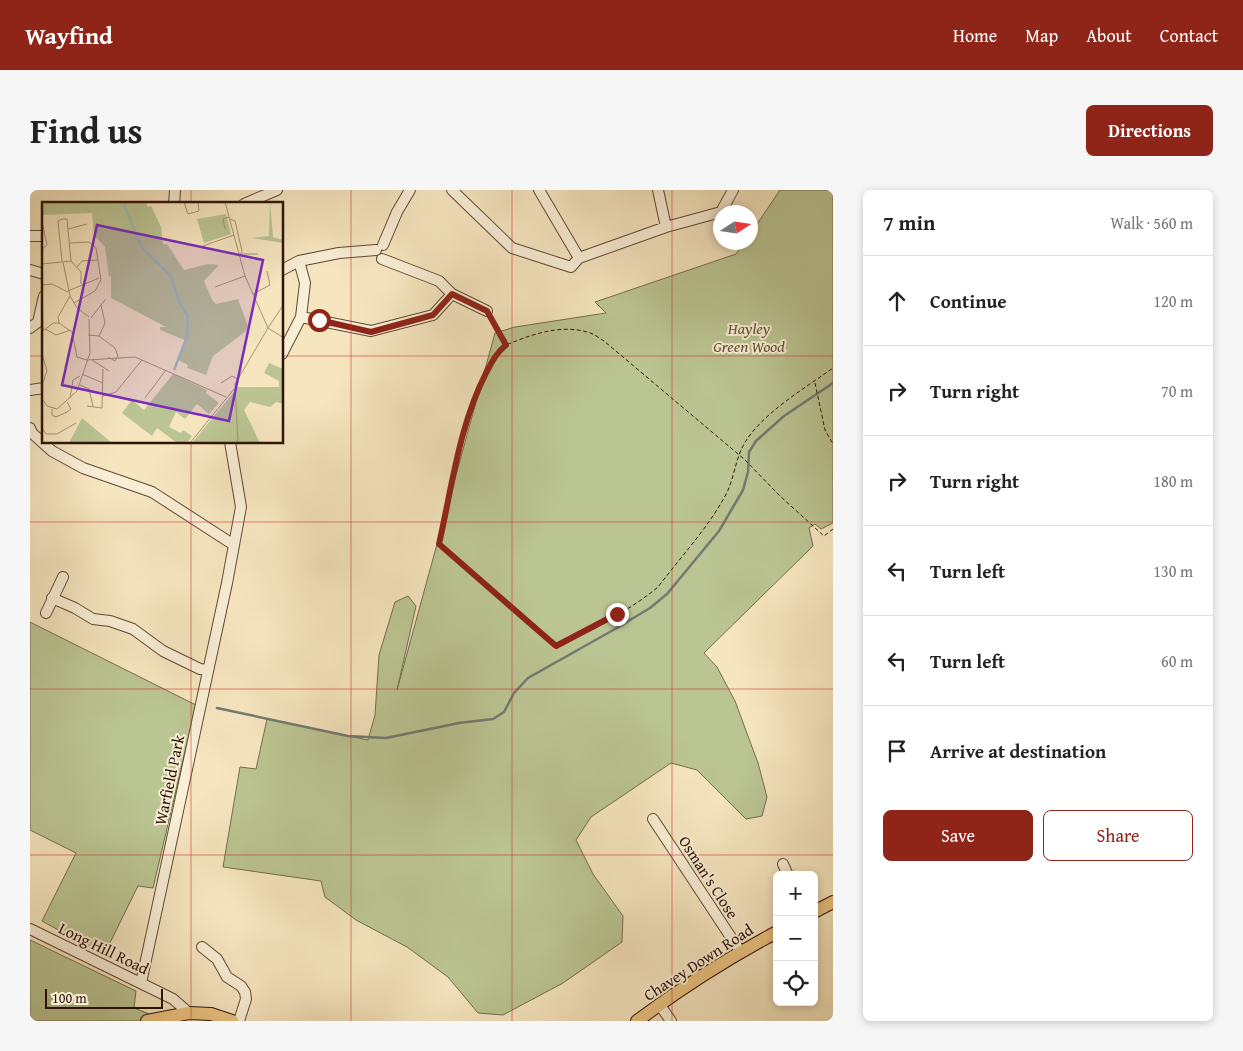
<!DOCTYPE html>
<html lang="en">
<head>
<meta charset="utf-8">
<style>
  body { margin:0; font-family:"Gentium Book Plus",serif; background:#f6f6f6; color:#222 }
  .controls { position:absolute; right:15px; bottom:15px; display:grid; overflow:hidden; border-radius:8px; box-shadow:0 2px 8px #0003 }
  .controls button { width:45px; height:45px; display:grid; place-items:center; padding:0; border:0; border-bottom:1px solid #e0e0e0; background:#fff; color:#222; font:25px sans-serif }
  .compass { position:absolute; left:683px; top:15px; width:45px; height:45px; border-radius:50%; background:#fff; box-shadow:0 2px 8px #0003; rotate:78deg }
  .scale { position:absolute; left:15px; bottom:12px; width:118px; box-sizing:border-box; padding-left:5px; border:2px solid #2f1406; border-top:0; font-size:14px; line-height:18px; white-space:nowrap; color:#2f1406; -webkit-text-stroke:4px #f9efd6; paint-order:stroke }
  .stop { position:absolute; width:15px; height:15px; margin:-11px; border:4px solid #8f2418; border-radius:50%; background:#fff }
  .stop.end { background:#8f2418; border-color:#fff; box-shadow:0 1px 5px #0008 }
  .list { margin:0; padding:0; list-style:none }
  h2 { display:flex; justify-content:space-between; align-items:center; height:65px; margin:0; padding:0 20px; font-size:21px }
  h2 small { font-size:16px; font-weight:400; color:#767676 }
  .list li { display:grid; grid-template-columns:32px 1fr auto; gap:15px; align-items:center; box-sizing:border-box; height:90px; padding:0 20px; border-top:1px solid #e0e0e0 }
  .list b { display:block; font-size:19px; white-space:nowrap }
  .list em { font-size:16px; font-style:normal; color:#767676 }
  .actions { display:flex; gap:10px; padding:15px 20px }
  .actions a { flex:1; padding:11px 0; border:1px solid #8f2418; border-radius:8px; text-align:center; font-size:18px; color:#8f2418 }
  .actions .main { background:#8f2418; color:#fff }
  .icon { flex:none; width:28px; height:28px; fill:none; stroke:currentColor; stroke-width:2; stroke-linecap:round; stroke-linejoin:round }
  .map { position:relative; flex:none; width:803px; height:831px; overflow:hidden; border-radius:8px }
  header { display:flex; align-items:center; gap:30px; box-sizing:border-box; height:70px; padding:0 25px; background:#8f2418; color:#fff }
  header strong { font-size:24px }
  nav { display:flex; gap:28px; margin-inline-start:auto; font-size:18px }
  .intro { display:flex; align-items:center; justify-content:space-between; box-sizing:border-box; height:120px; padding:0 30px }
  h1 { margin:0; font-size:35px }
  .button { padding:12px 22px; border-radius:8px; background:#8f2418; color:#fff; font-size:18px; font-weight:700 }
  main { display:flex; gap:30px; padding:0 30px }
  aside { flex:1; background:#fff; border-radius:8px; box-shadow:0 2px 8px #0003 }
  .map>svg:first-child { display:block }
</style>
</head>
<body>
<header>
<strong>Wayfind</strong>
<nav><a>Home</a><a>Map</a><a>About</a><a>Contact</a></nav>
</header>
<div class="intro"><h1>Find us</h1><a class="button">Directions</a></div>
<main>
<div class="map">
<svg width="803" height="831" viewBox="0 0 803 831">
  <rect width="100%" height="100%" fill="#f6e6c0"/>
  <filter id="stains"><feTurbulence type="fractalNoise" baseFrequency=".004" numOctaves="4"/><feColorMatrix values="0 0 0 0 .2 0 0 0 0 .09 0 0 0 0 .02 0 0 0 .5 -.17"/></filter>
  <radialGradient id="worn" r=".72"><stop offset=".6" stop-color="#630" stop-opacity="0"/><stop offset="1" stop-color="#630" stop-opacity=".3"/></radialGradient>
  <path fill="#bbc593" stroke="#756c4c" d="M750 0H803V333L791 339 785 334 779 338 783 356 674 463 687 477 705 511 728 573 737 607 732 626 716 629 667 580 641 573 561 627 546 650 563 684 593 726 592 752 533 793 473 825 448 823 418 787 377 757 326 730 295 707 291 691 193 677 210 577 226 579 237 529 338 550 345 525 349 465 365 412 378 406 386 416 367 500 465 143 485 137 576 123 565 112 706 64 714 53 720 52 721 43Z
    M0 432 166 515 123 698 108 696 74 765 12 731 46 663 0 640Z
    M0 750 106 801 104 818 137 831H0Z"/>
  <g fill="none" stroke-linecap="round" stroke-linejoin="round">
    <path stroke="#727a71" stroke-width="2.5" d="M187 518 318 546 356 548 429 533 463 529 474 522 484 503 498 488 585 439 620 418 637 404 689 341 713 300 718 282 719 262 726 251 754 226 803 193"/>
    <g stroke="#614834" stroke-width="12">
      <path id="minor" d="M422 0 482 58 541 77 549 68 636 37 691 22 703 0
        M509 0 549 68
        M628 0 636 37
        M144 14 145 0
        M214 14 247 0
        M0 46H14
        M353 55 367 22 380 0
        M352 69 409 91 422 104
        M0 80 14 84
        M252 80 269 71 309 63 346 60
        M271 127 341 141 403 125 422 104 457 121
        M0 138 8 132 14 106
        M252 164 271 127 275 93 269 71
        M0 200 14 198
        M0 238 2 243 22 261 53 278 122 302 204 355
        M22 408 45 418 63 429 80 431 103 439 133 461 170 479 178 480
        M16 423 33 387
        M623 629 710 761
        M753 674 758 685
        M0 739 143 809 159 823
        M172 757 187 769 197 787 211 796 215 802 216 809 209 831
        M111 793 197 393 211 317 200 252
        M629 814 641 831"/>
    </g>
    <g stroke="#2f1406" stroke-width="14">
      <path id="major" d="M784 722 803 712
        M117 831 159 823 181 824 202 831
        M607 831C651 798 698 768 747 742"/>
    </g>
    <path stroke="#2f1406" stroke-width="1" stroke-dasharray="4 2.5" stroke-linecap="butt" d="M461 128 476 155C500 145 530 134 557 142 563 143 569 148 574 151L714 269 750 306 794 346 803 339
      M476 155C466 163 462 172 456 183 429 236 421 297 409 354L526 456C560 440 598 422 628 397 650 368 676 340 694 308 706 288 704 265 720 245 741 218 775 198 803 178
      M785 193 795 240 803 254"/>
    <use href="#minor" stroke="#f9efd6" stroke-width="10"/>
    <use href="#major" stroke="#ebc380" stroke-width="12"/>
  </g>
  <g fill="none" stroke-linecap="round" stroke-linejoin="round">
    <path stroke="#8f2418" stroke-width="6" d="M289 130 341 142 403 125 422 104 457 121 476 155C466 163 462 172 456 183 429 236 422 297 409 354L526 456 587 424"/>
  </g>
  <path fill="none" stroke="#d62828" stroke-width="1" stroke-opacity="0.55" d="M161 0V14M321 0V831M482 0V831M642 0V831M0 166H14M252 166H803M161 252V831M0 332H803M0 499H803M0 665H803"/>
  <g text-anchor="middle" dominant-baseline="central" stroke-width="4" stroke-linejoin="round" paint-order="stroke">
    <g font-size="16" font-style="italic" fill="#605237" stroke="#f9efd6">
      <text x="719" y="138">Hayley<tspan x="719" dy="18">Green Wood</tspan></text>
    </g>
    <g font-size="16" fill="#2f1406" stroke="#f9efd6">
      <text transform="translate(139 590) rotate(-78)">Warfield Park</text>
      <text transform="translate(679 687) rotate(57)">Osman's Close</text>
      <text transform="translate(74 758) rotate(26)">Long Hill Road</text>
      <text transform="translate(668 772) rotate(-33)">Chavey Down Road</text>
    </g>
  </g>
  <g transform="translate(12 12)">
    <rect width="241" height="241" fill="#f6e6c0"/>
    <path d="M0 0H104L106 5 109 4 119 25 121 42H125L142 68 166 62 177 63 162 79 170 98 174 102 196 97 206 124 204 129 171 154 164 173 145 166 146 163 136 158 145 139 118 128V125H124L69 96V74L67 75 63 45 52 33 50 11 0 13ZM228 0 231 35 241 38V41L210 36 227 34ZM184 12 189 32 162 41 155 17ZM227 161 241 167V202L234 200 228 205 208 200 202 208 218 241H150L196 185H237V179L222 171ZM131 172 165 188 164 191 177 201 167 212 155 202 143 217 134 210 127 225 139 231 141 228 150 234 145 241H135L115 226 110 234 80 211 90 198 102 208ZM40 216 70 241H27Z" fill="#bbc593"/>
    <path fill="none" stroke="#9ebeb9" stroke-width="2.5" d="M81 0 100 46 128 73 139 104 146 113 145 135 132 168"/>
    <path fill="none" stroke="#a69276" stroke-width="1" d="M142 0 146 12 157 9 156 0M183 0 203 74 226 126 193 182 196 241M188 17 193 19 200 49 198 53M0 19 5 43 0 47M26 27 45 22M183 27 181 17 187 15M28 41 47 40 54 46 59 78 53 89 32 101M161 44 192 33M200 52H216M20 59 16 19 20 17H25L29 59M21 60 28 94 35 106 47 115M0 62 29 59 39 70V82M35 65 40 59 55 58M0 83 1 128M0 83 10 82 26 90M173 85 203 74M26 89 57 76M211 92 228 83 225 69M242 102 226 126 242 136M49 116 59 103M17 121 16 115 28 94M3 127 14 133 29 128M0 130 11 121H17L30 130 35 155 45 158 93 155 184 195M46 133 57 134 73 146 76 154 73 159 66 155M57 134 63 121 59 103 64 97M0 152 5 169 0 183M50 158 67 169M40 172 61 181M179 181 190 174 196 177M38 183 47 187 51 204M61 194 74 190 100 158M28 196 31 178 38 174M103 196 124 168M1 198 5 204 15 207 35 189 48 151 47 117M45 204 60 206 61 167M10 207V213L14 215 25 210 29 207 25 200M0 226 4 232H15L34 221M148 241 192 187"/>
    <path fill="#7b2cbf" fill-opacity="0.15" stroke="#7b2cbf" stroke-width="2.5" d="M55 23 221 58 187 219 20 183Z"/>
    <rect width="241" height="241" fill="none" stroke="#2f1406" stroke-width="2.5"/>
  </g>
  <rect width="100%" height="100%" filter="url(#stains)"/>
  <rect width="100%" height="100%" fill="url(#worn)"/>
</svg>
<div class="controls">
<button>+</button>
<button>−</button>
<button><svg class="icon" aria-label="locate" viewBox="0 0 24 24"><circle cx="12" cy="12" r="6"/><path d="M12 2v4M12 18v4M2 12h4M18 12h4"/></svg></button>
</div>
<svg class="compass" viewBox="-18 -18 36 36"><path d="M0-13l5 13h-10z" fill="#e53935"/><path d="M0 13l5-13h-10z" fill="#767676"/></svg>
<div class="scale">100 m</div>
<div class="stop" style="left:289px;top:130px"></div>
<div class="stop end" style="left:587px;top:424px"></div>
</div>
<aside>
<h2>7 min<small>Walk · 560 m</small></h2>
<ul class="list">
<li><svg class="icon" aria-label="ahead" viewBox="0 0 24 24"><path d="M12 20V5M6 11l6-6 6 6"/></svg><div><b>Continue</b></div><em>120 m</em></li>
<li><svg class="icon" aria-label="right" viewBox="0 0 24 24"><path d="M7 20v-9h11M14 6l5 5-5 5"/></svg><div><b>Turn right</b></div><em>70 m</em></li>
<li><svg class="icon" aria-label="right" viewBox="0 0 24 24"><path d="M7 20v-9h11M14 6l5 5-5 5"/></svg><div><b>Turn right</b></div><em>180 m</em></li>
<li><svg class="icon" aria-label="left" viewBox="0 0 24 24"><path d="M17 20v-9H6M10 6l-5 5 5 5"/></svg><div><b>Turn left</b></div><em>130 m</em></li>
<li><svg class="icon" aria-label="left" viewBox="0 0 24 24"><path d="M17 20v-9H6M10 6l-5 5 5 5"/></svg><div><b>Turn left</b></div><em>60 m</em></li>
<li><svg class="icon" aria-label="arrive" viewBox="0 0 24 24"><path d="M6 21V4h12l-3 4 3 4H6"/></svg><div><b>Arrive at destination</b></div></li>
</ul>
<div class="actions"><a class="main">Save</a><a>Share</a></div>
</aside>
</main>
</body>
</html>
